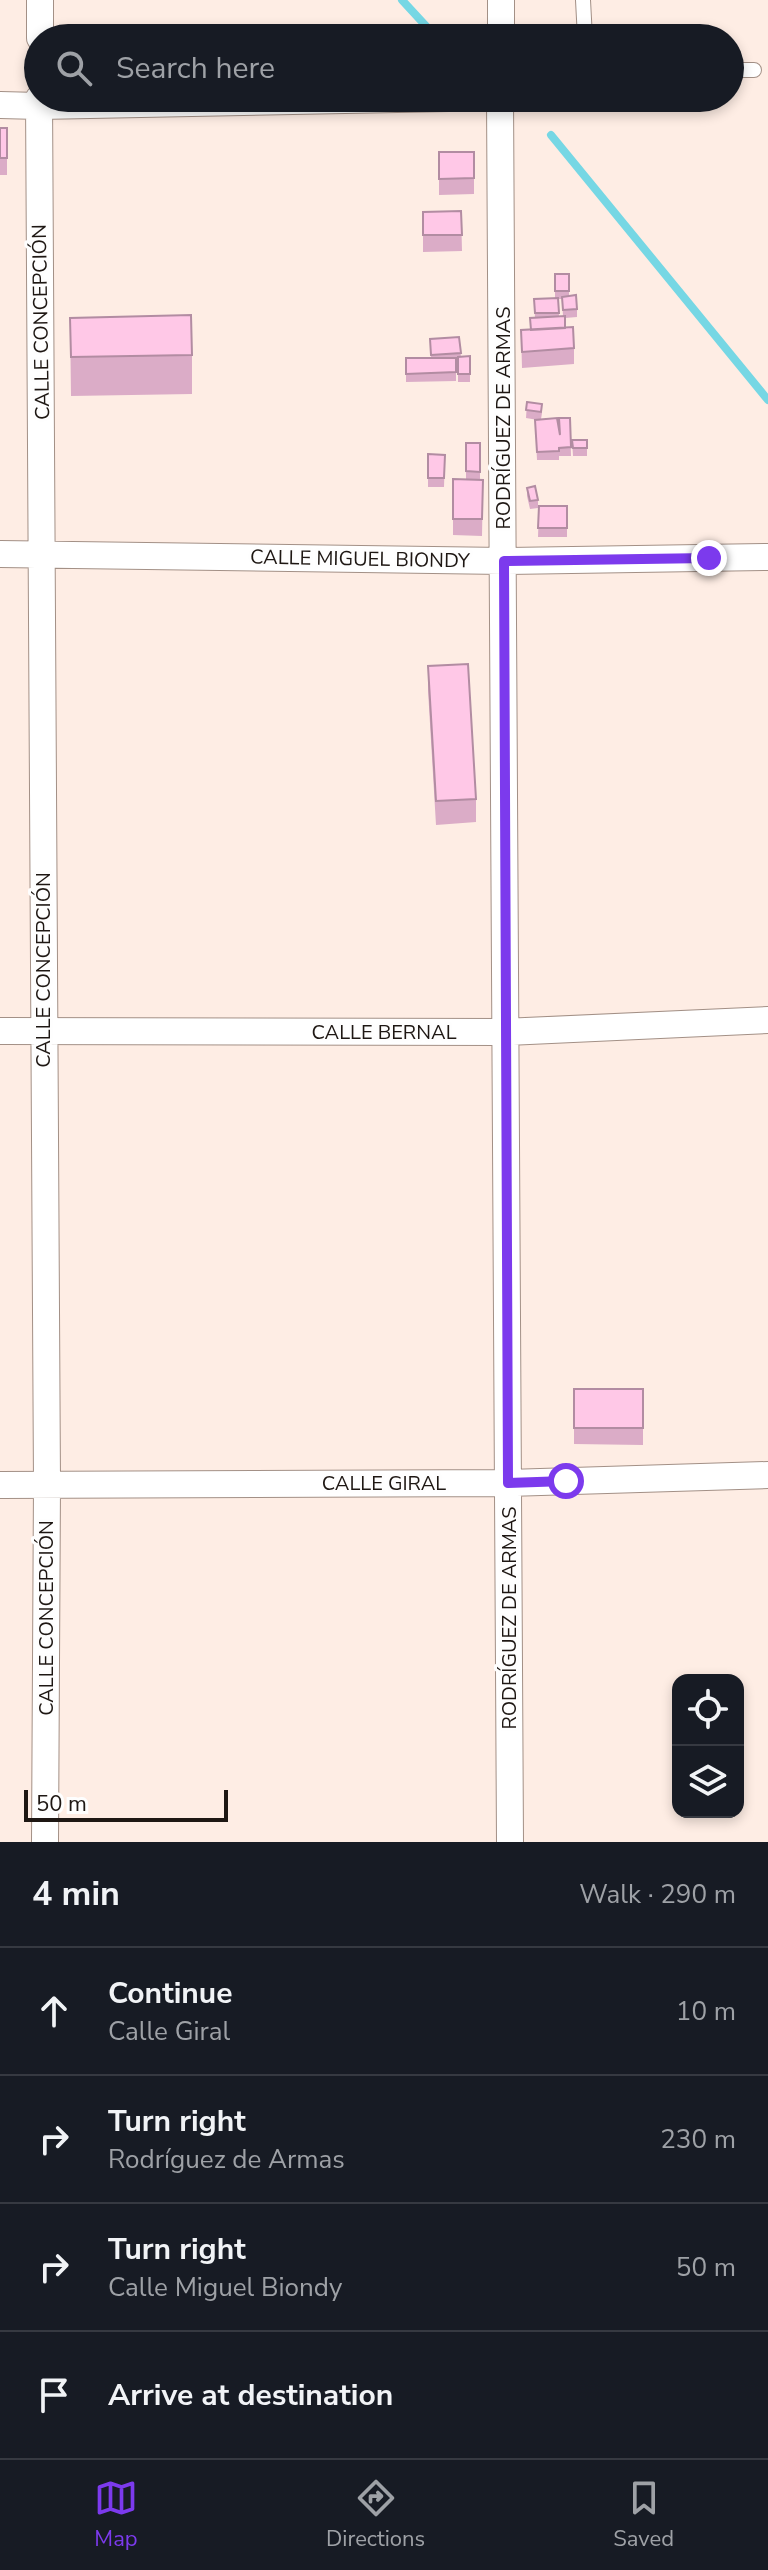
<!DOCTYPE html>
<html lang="en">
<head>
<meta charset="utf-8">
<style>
  body { margin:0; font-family:"Nunito Sans",sans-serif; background:#20242c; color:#f1f3f6 }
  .controls { position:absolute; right:24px; bottom:24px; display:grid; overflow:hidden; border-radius:16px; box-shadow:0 4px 12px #0003 }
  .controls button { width:72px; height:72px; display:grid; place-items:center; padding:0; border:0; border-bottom:2px solid #363941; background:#171b24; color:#f1f3f6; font:40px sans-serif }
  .scale { position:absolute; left:24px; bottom:20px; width:204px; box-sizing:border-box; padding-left:8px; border:4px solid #1e1713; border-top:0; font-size:22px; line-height:28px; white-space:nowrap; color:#1e1713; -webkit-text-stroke:6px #fefefe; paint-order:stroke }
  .stop { position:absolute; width:24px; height:24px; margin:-18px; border:6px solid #7c3aed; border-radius:50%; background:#fff }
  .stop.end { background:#7c3aed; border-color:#fff; box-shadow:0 2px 8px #0008 }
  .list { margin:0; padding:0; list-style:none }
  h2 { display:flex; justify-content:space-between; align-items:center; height:104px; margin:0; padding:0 32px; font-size:34px }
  h2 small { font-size:26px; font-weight:400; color:#9ea1a6 }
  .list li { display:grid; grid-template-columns:52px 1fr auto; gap:24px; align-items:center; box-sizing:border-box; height:128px; padding:0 32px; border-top:2px solid #363941 }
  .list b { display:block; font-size:30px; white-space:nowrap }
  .list p { margin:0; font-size:26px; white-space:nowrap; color:#9ea1a6 }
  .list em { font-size:26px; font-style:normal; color:#9ea1a6 }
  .icon { flex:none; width:44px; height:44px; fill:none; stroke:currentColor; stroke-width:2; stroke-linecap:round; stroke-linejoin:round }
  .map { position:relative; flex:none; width:768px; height:1842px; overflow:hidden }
  .search { position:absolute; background:#171b24; box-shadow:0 4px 12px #0003; left:24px; right:24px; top:24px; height:88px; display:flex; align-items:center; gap:20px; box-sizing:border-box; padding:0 28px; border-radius:44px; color:#9ea1a6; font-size:30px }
  .sheet { height:616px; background:#171b24 }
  nav { display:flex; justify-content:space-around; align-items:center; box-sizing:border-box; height:112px; border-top:2px solid #363941; background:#171b24; font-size:22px; color:#9ea1a6 }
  nav a { display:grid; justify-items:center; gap:4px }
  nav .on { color:#7c3aed }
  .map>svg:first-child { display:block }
</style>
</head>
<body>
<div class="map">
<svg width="768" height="1842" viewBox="0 0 768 1842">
  <rect width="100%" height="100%" fill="#feede4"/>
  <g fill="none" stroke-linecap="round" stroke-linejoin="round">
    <path stroke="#76d7e4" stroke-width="8" d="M402 0 437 38
      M551 135 768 400"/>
    <g stroke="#a39086" stroke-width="16">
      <path id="service" d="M583 0 585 38
        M730 70H754"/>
    </g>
    <g stroke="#a39086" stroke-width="28">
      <path id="minor" d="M40 38V0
        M501 38V0
        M39 98 47 1484 45 1842
        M500 98 510 1842
        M0 105 39 106 449 98
        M0 554 504 561 768 557
        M0 1031 505 1032 768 1020
        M0 1485 508 1483 768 1475"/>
    </g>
    <use href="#service" stroke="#fff" stroke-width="14"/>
    <use href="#minor" stroke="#fff" stroke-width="26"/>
  </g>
  <path fill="#dbacc7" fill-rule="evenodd" d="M0 128H7V175H0Z
    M439 152H474V194L439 195Z
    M461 211 462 251 423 252V212Z
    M555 274H569V296L577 309V317L565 318V328L574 348V364L522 368 521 330H531L530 318H535L534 299 555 298ZM558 299H562L563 316H559Z
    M70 318 192 355V394L71 396Z
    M459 337 461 357 470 356V382H458V362H456V381L406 382V358H431L430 339Z
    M527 402 542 413 541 419 559 433 570 418 571 456H559V460H537L535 420H538L526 418Z
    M572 440H587V456H573Z
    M466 443H480V480H483L482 536 453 535V479H466Z
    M428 454 445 455 444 487H428Z
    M527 488 538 500V508L530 509 527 496Z
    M539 506H567V537H538Z
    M428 666 476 799V822L436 825 428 690Z
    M574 1389H643V1445L574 1444Z"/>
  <path fill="#ffc8e7" stroke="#b28ca2" stroke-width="2" d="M0 128H7V158H0Z
    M439 152H474V178L439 179Z
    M461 211 462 235H423V212Z
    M555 274H569V291H555Z
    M576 295 577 309 563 310 562 297Z
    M558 298 559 313H535L534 299Z
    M191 315 192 355 71 357 70 318Z
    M565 316V328L531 330 530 318Z
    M573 327 574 348 522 352 521 330Z
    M459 337 461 353 431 355 430 339Z
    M470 356V374H458V357Z
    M406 358H456V372L406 374Z
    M527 402 542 404 541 412 526 410Z
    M557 418 560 435 559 418H570L571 447 559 448V451L537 452 535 420Z
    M572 440H587V448H573Z
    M466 443H480V472L466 471Z
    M428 454 445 455 444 478H428Z
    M453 479 483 480 482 519H453Z
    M535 486 538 500 530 501 527 488Z
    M539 506H567V528H538Z
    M468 664 476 799 436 801 428 666Z
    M574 1389H643V1428H574Z"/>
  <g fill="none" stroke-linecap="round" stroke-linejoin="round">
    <path stroke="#7c3aed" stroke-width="10" d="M566 1481 508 1483 504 561 709 558"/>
  </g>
  <g text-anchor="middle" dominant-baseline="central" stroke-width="6" stroke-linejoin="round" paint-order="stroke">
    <g font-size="20" fill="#1e1713" stroke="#fefefe">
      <text transform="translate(41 322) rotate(-91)">CALLE CONCEPCIÓN</text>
      <text transform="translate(503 418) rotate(-90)">RODRÍGUEZ DE ARMAS</text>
      <text transform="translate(360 559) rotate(1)">CALLE MIGUEL BIONDY</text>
      <text transform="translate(43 970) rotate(-90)">CALLE CONCEPCIÓN</text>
      <text x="384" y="1032">CALLE BERNAL</text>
      <text x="384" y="1483">CALLE GIRAL</text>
      <text transform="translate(46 1618) rotate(-90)">CALLE CONCEPCIÓN</text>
      <text transform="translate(509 1618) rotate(-90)">RODRÍGUEZ DE ARMAS</text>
    </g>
  </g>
</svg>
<div class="controls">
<button><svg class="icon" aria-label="locate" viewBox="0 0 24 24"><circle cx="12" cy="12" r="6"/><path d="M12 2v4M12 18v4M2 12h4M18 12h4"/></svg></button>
<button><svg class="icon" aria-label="layers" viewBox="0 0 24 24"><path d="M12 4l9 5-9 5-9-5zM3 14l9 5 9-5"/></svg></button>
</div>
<div class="scale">50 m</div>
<div class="stop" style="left:566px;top:1481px"></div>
<div class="stop end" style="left:709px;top:558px"></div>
<div class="search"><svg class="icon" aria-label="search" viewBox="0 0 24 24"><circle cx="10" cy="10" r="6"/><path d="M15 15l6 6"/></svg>Search here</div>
</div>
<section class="sheet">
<h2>4 min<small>Walk · 290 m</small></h2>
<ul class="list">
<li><svg class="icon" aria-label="ahead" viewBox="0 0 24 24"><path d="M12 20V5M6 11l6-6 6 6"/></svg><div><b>Continue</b><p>Calle Giral</p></div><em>10 m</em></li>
<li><svg class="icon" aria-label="right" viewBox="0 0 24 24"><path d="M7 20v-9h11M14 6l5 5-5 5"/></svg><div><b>Turn right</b><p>Rodríguez de Armas</p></div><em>230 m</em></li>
<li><svg class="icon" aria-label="right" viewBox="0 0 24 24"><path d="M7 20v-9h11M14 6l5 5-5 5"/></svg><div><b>Turn right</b><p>Calle Miguel Biondy</p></div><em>50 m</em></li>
<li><svg class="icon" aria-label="arrive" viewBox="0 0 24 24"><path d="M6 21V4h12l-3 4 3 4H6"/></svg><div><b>Arrive at destination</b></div></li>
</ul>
</section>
<nav>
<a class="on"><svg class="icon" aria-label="map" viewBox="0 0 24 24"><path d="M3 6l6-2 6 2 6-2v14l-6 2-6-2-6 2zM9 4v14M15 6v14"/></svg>Map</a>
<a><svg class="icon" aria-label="directions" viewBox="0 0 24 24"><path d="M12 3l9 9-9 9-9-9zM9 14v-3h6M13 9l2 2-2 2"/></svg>Directions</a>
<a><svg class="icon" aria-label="saved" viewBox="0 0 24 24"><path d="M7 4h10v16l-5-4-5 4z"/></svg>Saved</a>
</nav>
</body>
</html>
